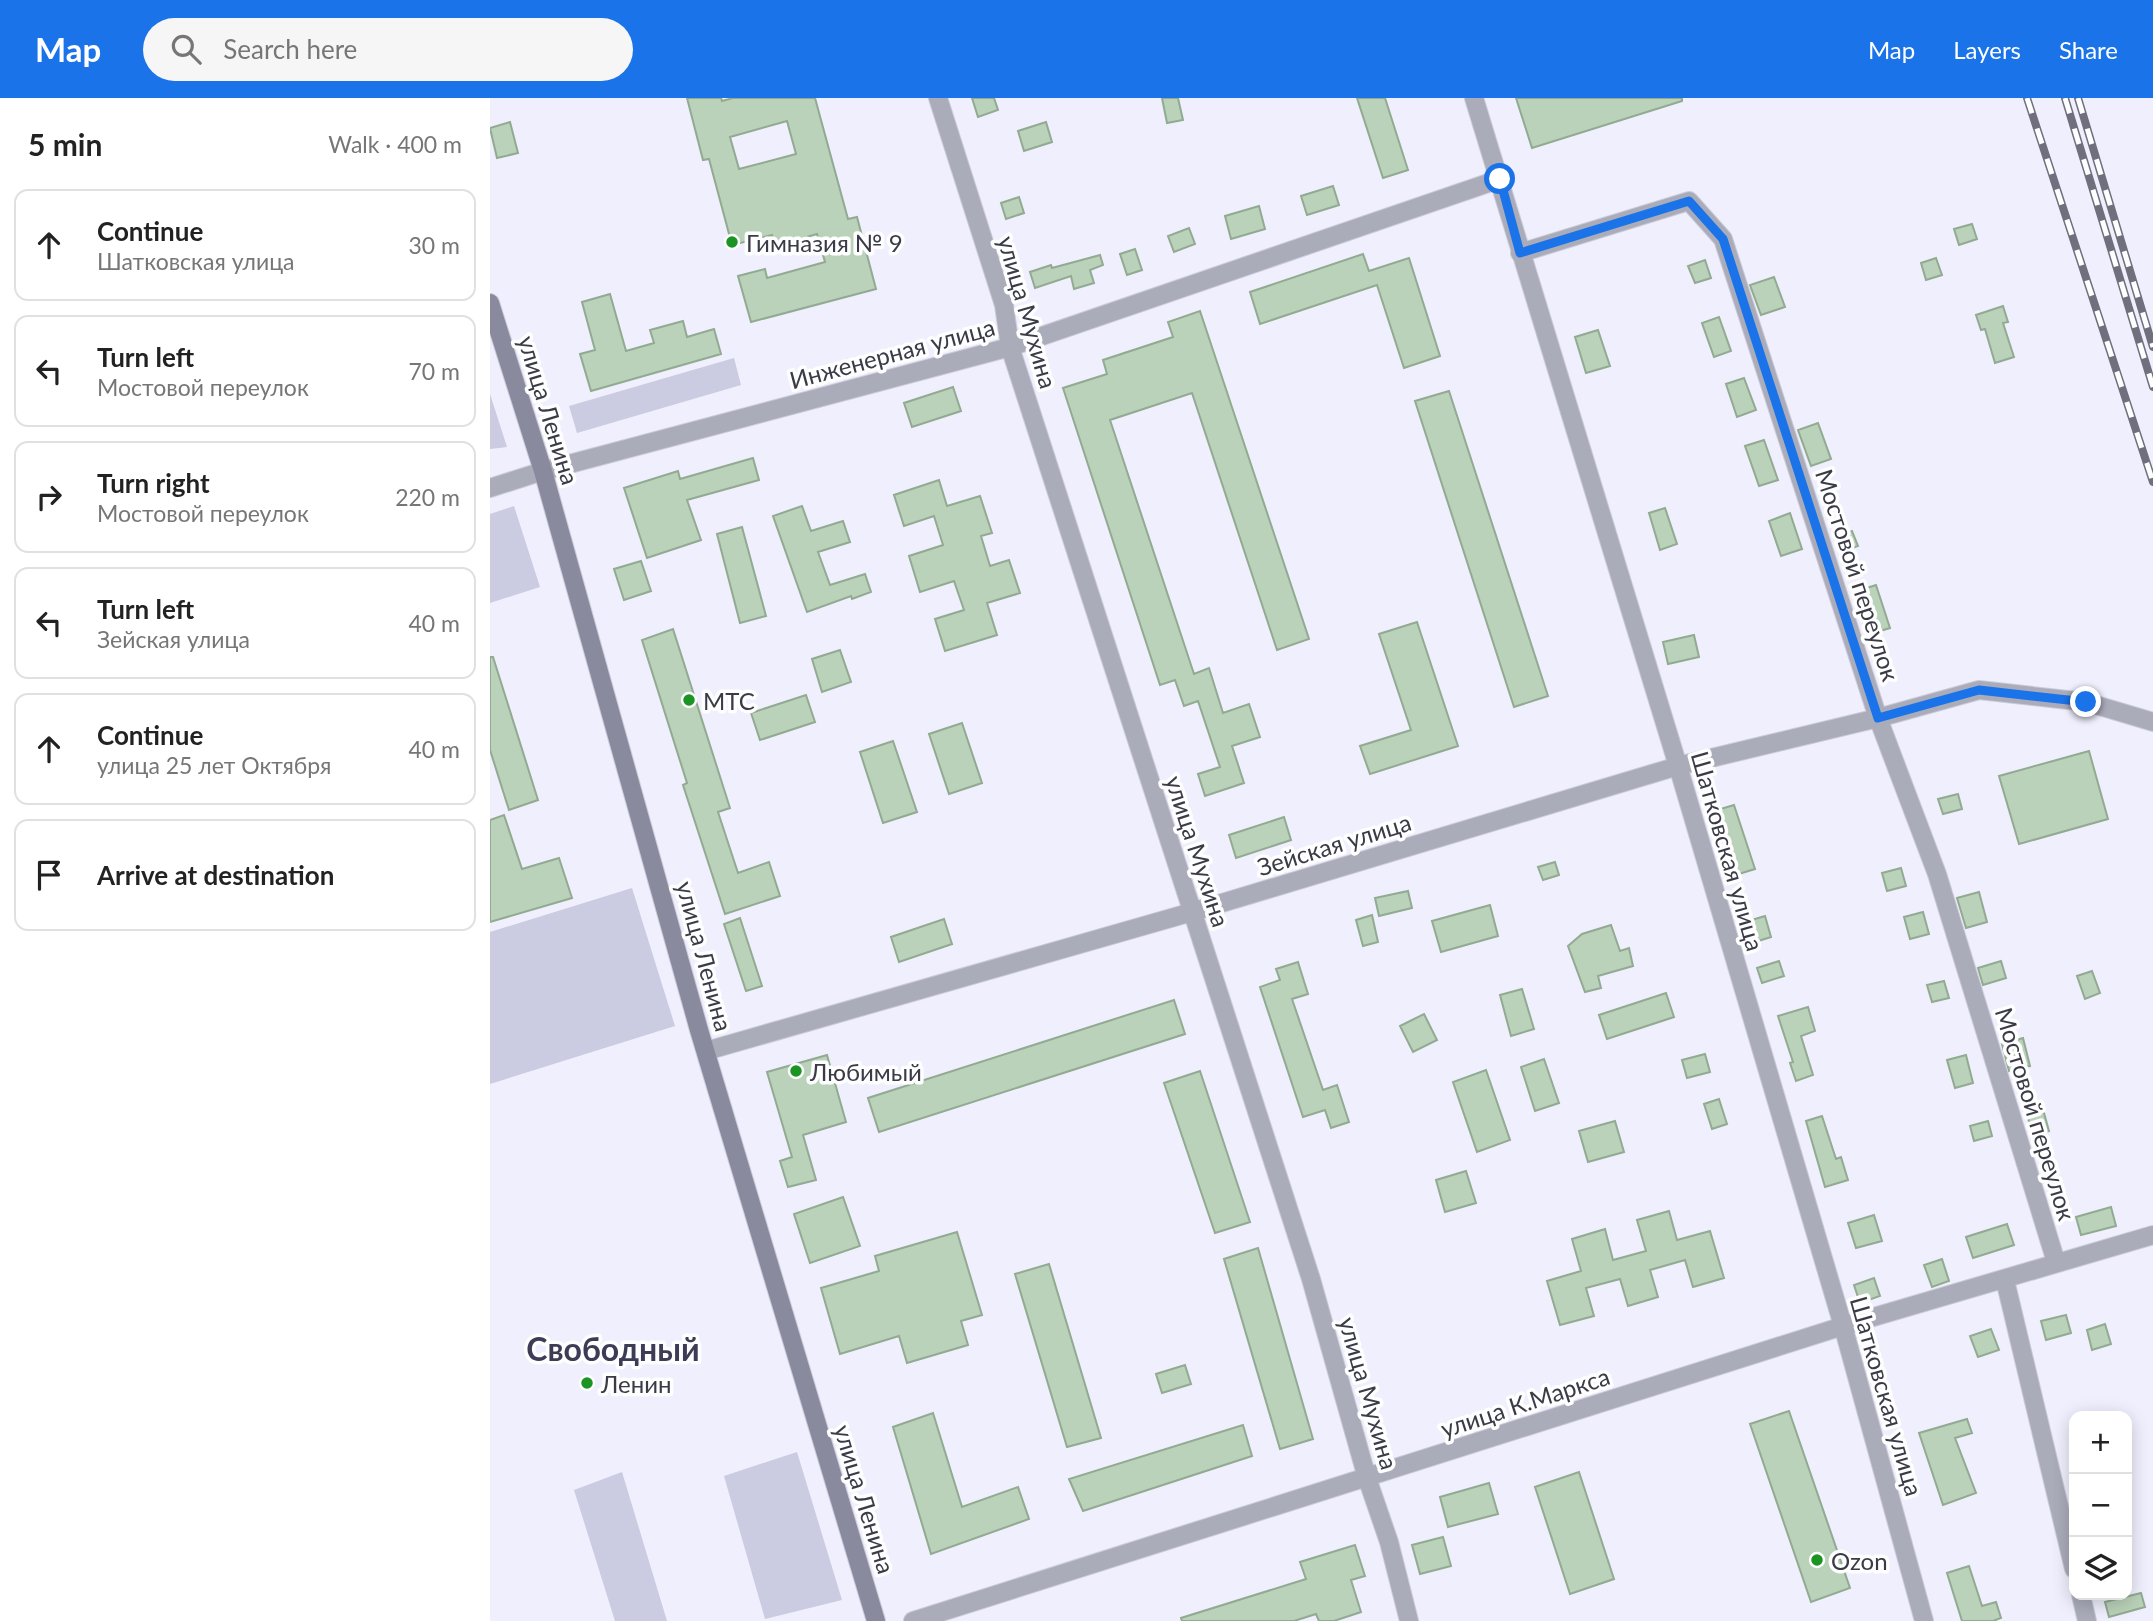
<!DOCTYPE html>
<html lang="en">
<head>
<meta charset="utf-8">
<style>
  body { margin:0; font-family:Lato,sans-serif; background:#f6f6f6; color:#222 }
  .controls { position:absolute; right:21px; bottom:21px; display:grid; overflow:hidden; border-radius:14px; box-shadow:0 4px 18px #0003 }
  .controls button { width:63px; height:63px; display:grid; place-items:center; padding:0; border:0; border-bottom:2px solid #e0e0e0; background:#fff; color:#222; font:35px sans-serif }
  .stop { position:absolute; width:21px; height:21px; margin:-16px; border:5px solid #1a73e8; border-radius:50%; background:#fff }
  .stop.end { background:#1a73e8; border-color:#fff; box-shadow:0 2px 7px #0008 }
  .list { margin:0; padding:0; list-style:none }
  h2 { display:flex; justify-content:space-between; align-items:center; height:91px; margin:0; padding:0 28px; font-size:30px }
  h2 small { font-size:23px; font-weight:400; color:#767676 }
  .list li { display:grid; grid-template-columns:46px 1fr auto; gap:21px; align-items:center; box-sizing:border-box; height:112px; margin:0 14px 14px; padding:0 14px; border:2px solid #e0e0e0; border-radius:14px }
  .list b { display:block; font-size:26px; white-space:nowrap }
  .list p { margin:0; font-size:23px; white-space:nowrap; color:#767676 }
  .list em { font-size:23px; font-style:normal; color:#767676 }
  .icon { flex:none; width:38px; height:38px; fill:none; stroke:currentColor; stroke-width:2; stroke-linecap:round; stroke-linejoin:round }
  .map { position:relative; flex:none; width:1663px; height:1523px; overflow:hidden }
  header { display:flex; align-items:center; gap:42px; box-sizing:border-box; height:98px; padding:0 35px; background:#1a73e8; color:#fff }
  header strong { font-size:33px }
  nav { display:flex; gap:38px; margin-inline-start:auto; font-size:24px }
  .search { width:490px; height:63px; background:#f6f6f6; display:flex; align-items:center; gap:18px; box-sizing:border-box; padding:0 24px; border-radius:38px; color:#767676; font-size:26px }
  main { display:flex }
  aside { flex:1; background:#fff }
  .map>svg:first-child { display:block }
</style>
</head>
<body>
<header>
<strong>Map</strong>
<div class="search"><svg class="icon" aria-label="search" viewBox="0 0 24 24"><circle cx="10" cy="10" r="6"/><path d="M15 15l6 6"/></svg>Search here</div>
<nav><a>Map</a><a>Layers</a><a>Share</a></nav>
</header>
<main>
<aside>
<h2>5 min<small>Walk · 400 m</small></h2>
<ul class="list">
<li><svg class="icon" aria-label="ahead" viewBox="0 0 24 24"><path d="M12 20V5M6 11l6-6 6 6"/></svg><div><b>Continue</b><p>Шатковская улица</p></div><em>30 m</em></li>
<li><svg class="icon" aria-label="left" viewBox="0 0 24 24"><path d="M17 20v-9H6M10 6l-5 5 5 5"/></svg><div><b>Turn left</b><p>Мостовой переулок</p></div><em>70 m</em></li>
<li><svg class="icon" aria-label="right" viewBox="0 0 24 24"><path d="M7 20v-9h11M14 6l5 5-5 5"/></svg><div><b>Turn right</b><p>Мостовой переулок</p></div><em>220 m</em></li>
<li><svg class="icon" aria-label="left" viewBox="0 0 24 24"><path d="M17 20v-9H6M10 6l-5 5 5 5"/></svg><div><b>Turn left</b><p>Зейская улица</p></div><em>40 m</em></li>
<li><svg class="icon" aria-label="ahead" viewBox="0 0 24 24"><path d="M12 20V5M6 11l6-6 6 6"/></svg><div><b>Continue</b><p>улица 25 лет Октября</p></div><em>40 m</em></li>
<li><svg class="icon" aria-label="arrive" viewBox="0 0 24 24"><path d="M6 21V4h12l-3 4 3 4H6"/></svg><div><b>Arrive at destination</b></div></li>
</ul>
</aside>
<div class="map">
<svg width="1663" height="1523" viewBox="0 0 1663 1523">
  <rect width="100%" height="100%" fill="#efeffd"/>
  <path fill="#cbcbe1" d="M244 260 251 287 87 335 79 308Z
    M0 296 17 349 0 351Z
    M24 408 50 489 0 505V416Z
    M142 790 185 928 0 986V834Z
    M307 1354 352 1502 275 1521 234 1378Z
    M132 1374 177 1523H125L84 1392Z"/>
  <path fill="#bad2b9" stroke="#92aa91" stroke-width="2" fill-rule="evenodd" d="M197 0H231L232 3 243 0H325L358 121 367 119 386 191 261 224 248 178 275 171 277 180 335 164 327 136 285 148 282 137 242 147 219 61 213 62ZM297 23 306 56 249 71 240 39Z
    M482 0H504L508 12 488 19Z
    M672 0H688L693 22 677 25Z
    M867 0H895L918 72 893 80Z
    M1026 0H1192V3L1042 50Z
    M20 24 28 55 7 60 0 30Z
    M556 24 562 44 534 53 528 33Z
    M843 88 849 107 817 117 811 98Z
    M529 99 534 115 516 121 511 105Z
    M769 108 775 131 741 141 735 118Z
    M1482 126 1487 141 1469 147 1464 131Z
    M699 130 705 146 684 154 678 138Z
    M645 151 652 172 637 177 630 156Z
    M873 156 879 173 919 160 950 258 914 270 887 187 770 226 760 194Z
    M610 157 613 167 600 172 604 185 584 191 581 178 545 190 540 174 561 167 562 170Z
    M1446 160 1452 177 1436 182 1431 165Z
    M1215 162 1221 180 1205 185 1198 168Z
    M1284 179 1295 209 1271 217 1260 187Z
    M120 196 136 253 164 245 160 232 193 223 197 239 224 231 231 256 101 293 90 256 105 252 92 204Z
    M1513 208 1518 224 1513 225 1524 259 1505 265 1495 231 1491 232 1486 217Z
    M710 213 819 541 787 552 702 295 620 322 704 576 719 570 733 615 759 606 770 639 742 648 754 685 715 698 708 676 730 669 708 603 694 608 685 582 670 587 573 290 617 276 613 262 683 239 678 224Z
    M1229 219 1241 253 1224 259 1212 225Z
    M1108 232 1120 268 1096 275 1085 239Z
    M1254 280 1266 312 1247 319 1236 286Z
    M463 289 471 313 422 329 414 305Z
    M959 293 1058 598 1024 609 925 303Z
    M1328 325 1341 361 1321 368 1308 332Z
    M1274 342 1288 382 1269 388 1255 348Z
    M263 360 269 382 197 402 211 442 157 460 134 390 188 373 190 381Z
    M449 382 457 408 490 398 502 435 491 438 500 468 519 462 530 495 497 505 507 537 455 553 445 521 474 512 464 483 430 494 419 458 453 447 444 418 414 428 404 397Z
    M312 408 321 433 353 423 360 444 328 454 340 487 375 476 381 494 362 501 361 498 317 514 283 418Z
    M1175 410 1187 446 1170 452 1159 415Z
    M1300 415 1312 451 1291 458 1279 423Z
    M252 429 276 518 250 525 227 436Z
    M1362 433 1368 448 1351 454 1345 439Z
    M151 463 161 493 134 502 124 471Z
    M1386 487 1400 530 1377 537 1364 494Z
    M927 524 968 648 880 676 870 648 921 632 889 536Z
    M183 531 240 710 228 714 248 775 279 764 290 798 235 816 193 687 197 685 152 542Z
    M1204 537 1209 559 1178 566 1173 544Z
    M350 552 361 584 332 594 322 561Z
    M0 559H3L48 702 19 712 0 652Z
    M316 597 325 624 270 642 261 615Z
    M472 625 492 685 459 696 439 636Z
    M403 643 427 714 393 725 370 654Z
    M1599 653 1618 721 1529 746 1509 678Z
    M1468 696 1472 711 1453 716 1448 701Z
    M1244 707 1265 771 1239 779 1233 760 1238 758 1224 713Z
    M14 717 32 771 69 760 82 800 0 824V722Z
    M794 719 801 742 746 760 739 737Z
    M1065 764 1069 777 1053 782 1048 769Z
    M1411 770 1416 788 1397 793 1392 775Z
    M918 793 922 810 889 818 885 800Z
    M1489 794 1497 824 1476 830 1467 800Z
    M1000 807 1008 838 951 854 942 823Z
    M1433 814 1439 836 1420 841 1414 819Z
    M882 817 888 844 873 848 866 822Z
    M1275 818 1281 839 1262 845 1255 824Z
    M250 820 272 888 256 893 234 826Z
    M454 821 462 846 409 864 401 839Z
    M1121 827 1130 853 1139 850 1143 868 1108 878 1111 890 1095 894 1078 848 1092 836Z
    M1289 863 1294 878 1272 885 1267 870Z
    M1511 863 1516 880 1493 887 1488 870Z
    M808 864 818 896 802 901 833 992 847 987 859 1024 841 1030 835 1012 813 1019 770 889 790 882 786 871Z
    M1602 873 1610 895 1595 901 1587 878Z
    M1454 883 1459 900 1442 904 1437 887Z
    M1032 891 1044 931 1021 938 1010 897Z
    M1176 895 1184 919 1117 941 1109 917Z
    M684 902 695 936 389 1034 378 1000Z
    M1318 909 1325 933 1311 938 1323 977 1306 983 1300 965 1303 964 1288 918Z
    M934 916 947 942 923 954 910 928Z
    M1533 940 1540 968 1519 973 1512 946Z
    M1215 956 1220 974 1197 980 1192 962Z
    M337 957 356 1024 313 1037 326 1082 298 1089 290 1063 302 1059 277 974Z
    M1476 957 1483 985 1465 990 1457 962Z
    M1054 961 1069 1005 1045 1013 1031 969Z
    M996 972 1020 1042 987 1054 963 984Z
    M710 973 760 1124 725 1135 674 985Z
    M1229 1001 1237 1026 1222 1031 1214 1006Z
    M1551 1004 1559 1033 1543 1038 1535 1009Z
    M1332 1018 1346 1061 1351 1059 1358 1082 1335 1089 1316 1023Z
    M1125 1023 1134 1054 1098 1064 1089 1033Z
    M1498 1023 1502 1038 1484 1043 1480 1028Z
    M976 1073 986 1105 955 1114 946 1082Z
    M353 1099 370 1148 320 1165 304 1116Z
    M1621 1109 1626 1128 1591 1137 1586 1119Z
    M1179 1113 1187 1142 1220 1133 1234 1180 1203 1189 1195 1162 1160 1172 1168 1199 1138 1208 1130 1181 1096 1190 1104 1218 1070 1227 1057 1183 1091 1173 1082 1141 1115 1131 1123 1162 1156 1153 1147 1122Z
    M1384 1117 1392 1143 1366 1150 1358 1125Z
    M1517 1126 1524 1147 1483 1160 1476 1139Z
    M467 1134 492 1217 471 1223 478 1247 417 1265 409 1238 350 1256 331 1190 389 1173 385 1158Z
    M768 1150 823 1341 790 1351 734 1161Z
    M1452 1161 1459 1183 1442 1189 1434 1167Z
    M559 1166 611 1340 577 1349 525 1176Z
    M1384 1180 1390 1198 1370 1205 1364 1187Z
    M1576 1217 1581 1235 1556 1242 1551 1223Z
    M1615 1226 1621 1246 1602 1252 1597 1232Z
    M1501 1231 1509 1252 1488 1259 1480 1238Z
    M695 1267 701 1286 672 1295 666 1276Z
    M1299 1313 1360 1490 1321 1504 1260 1326Z
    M443 1315 472 1409 528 1389 539 1421 441 1456 403 1329Z
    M1477 1321 1482 1335 1465 1340 1486 1395 1453 1407 1429 1335Z
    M753 1327 762 1358 593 1413 579 1381Z
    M1089 1374 1124 1481 1080 1496 1045 1389Z
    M999 1385 1008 1416 958 1429 950 1399Z
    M953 1439 961 1468 930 1476 922 1447Z
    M865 1447 875 1478 861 1482 871 1514 844 1523H829L826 1516 804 1523H692L691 1520 816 1481 810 1464Z
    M1479 1468 1492 1508 1506 1504 1511 1520 1503 1523H1472L1457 1475Z
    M1651 1495 1655 1509 1619 1519 1615 1504Z"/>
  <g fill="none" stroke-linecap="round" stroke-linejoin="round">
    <g stroke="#cbcbd9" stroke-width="20">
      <path id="street" d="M448 0 514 207 520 249 821 1181 877 1380 899 1444 919 1523
        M984 0 1188 668 1353 1228 1434 1523
        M1030 155 1199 103 1233 141 1388 620 1447 776 1566 1164
        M0 390 53 373 520 249 1010 81
        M216 953 702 814 1188 668 1388 620 1489 592 1596 604 1663 624
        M1515 1182 1584 1471
        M1591 1497 1597 1523
        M423 1523 1353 1228 1663 1137"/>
    </g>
    <g stroke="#cbcbd9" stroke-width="20">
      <path id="secondary" d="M0 205 53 373 209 932 386 1523"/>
    </g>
    <use href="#street" stroke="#abacba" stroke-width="18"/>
    <use href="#secondary" stroke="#8a8a9f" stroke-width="18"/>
    <g stroke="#6f6f7d" stroke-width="8">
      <path id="rail" d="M1537 0 1663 384
        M1575 0 1663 289
        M1588 0 1663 249"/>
    </g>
    <use href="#rail" stroke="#fefefe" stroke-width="5" stroke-dasharray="16" stroke-linecap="butt"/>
  </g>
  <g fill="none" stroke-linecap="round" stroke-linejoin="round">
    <path stroke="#1a73e8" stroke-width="9" d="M1010 81 1030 155 1199 103 1233 141 1388 620 1489 592 1596 604"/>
  </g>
  <g fill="#1c9423" stroke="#fefefe" stroke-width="2.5">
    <circle cx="242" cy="144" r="7"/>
    <circle cx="199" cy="602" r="7"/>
    <circle cx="306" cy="973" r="7"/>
    <circle cx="97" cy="1285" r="7"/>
    <circle cx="1327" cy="1462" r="7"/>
  </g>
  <g text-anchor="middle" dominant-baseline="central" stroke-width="7" stroke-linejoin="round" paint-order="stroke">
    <g font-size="24" fill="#3b3b48" stroke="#fefefe" text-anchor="start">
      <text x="256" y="144">Гимназия № 9</text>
      <text x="213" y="602">МТС</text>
      <text x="320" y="973">Любимый</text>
      <text x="111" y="1285">Ленин</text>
      <text x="1341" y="1462">Ozon</text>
    </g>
    <g font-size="24" fill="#3b3b48" stroke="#fefefe">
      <text transform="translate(538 214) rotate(74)">улица Мухина</text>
      <text transform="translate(402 255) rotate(-15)">Инженерная улица</text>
      <text transform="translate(59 312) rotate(73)">улица Ленина</text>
      <text transform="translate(1368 477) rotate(72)">Мостовой переулок</text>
      <text transform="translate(844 746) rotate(-17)">Зейская улица</text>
      <text transform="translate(708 753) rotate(72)">улица Мухина</text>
      <text transform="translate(1238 753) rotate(74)">Шатковская улица</text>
      <text transform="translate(215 858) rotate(75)">улица Ленина</text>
      <text transform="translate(1546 1016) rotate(73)">Мостовой переулок</text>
      <text transform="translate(879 1295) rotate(74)">улица Мухина</text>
      <text transform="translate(1397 1298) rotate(74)">Шатковская улица</text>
      <text transform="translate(1035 1304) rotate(-18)">улица К.Маркса</text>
      <text transform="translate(375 1401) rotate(73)">улица Ленина</text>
    </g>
    <g font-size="32" font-weight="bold" fill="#3c3c56" stroke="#fefefe">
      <text x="123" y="1250">Свободный</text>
    </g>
  </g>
</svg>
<div class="controls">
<button>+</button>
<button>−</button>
<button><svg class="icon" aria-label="layers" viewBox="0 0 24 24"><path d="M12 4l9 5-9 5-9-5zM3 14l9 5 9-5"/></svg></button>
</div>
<div class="stop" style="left:1010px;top:81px"></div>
<div class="stop end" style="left:1596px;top:604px"></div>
</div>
</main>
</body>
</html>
